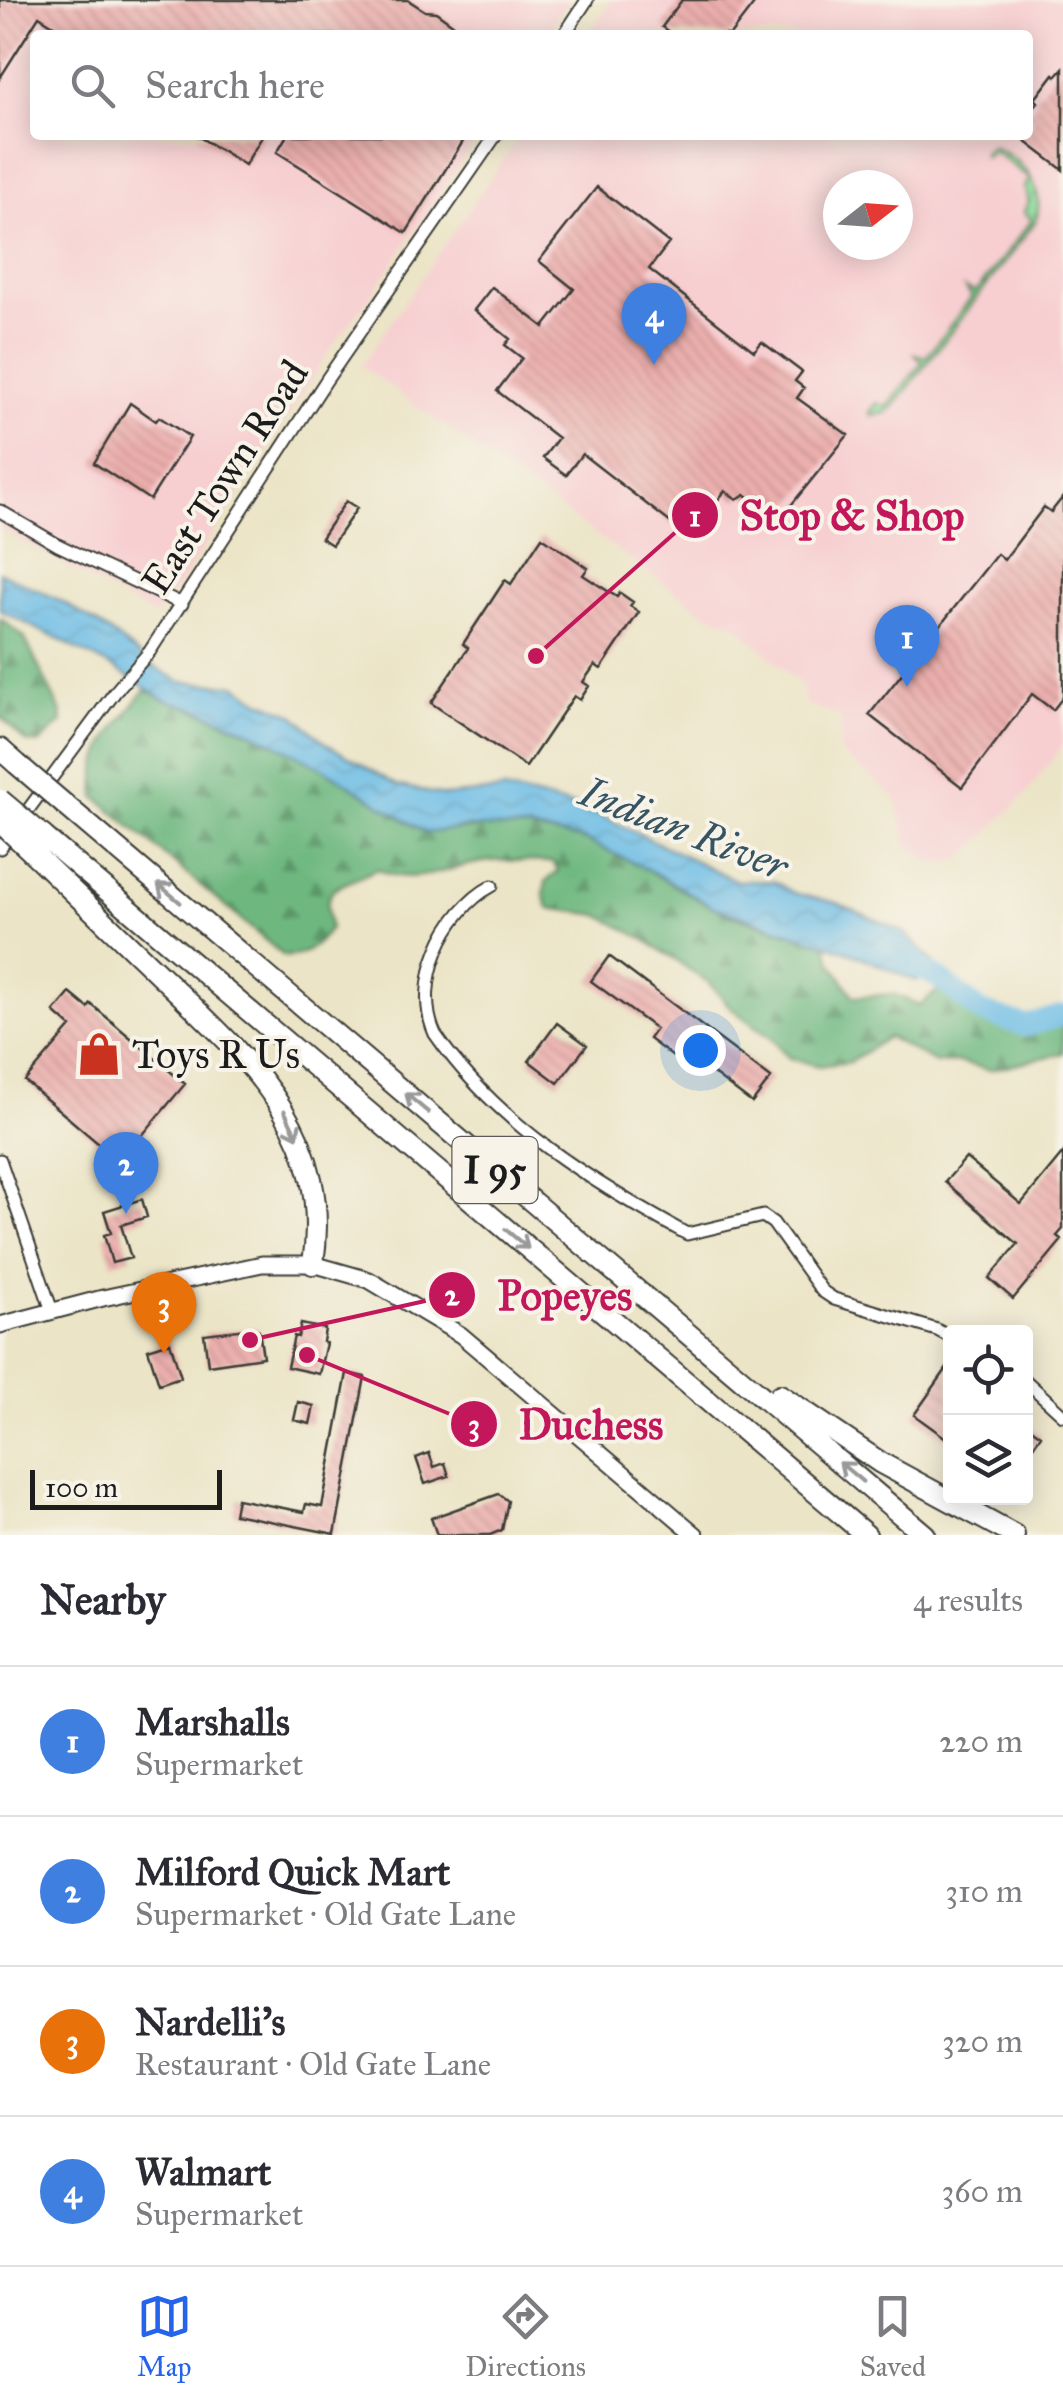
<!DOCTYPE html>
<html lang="en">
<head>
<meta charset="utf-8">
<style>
  body { margin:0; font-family:"IM FELL Great Primer",serif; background:#f7f7f7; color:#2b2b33 }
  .controls { position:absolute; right:30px; bottom:30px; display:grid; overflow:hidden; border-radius:10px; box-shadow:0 5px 25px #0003 }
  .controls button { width:90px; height:90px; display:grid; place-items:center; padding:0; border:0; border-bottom:2px solid #e1e1e2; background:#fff; color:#2b2b33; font:50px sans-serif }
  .compass { position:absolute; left:823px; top:170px; width:90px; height:90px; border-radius:50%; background:#fff; box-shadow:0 5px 25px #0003; rotate:73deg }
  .scale { position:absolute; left:30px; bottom:25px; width:192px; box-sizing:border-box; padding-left:10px; border:5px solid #1c1c1c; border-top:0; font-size:28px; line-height:35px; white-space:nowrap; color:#1c1c1c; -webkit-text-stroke:8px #f7f3e8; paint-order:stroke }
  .you { position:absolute; left:700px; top:1050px; width:35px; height:35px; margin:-25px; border:8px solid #fff; border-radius:50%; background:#1a73e8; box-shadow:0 0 0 15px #1a73e833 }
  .badge { display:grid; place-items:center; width:65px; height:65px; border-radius:50%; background:#2563eb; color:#fff; font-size:32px; font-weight:700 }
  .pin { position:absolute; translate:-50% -82px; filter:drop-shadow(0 2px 5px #0008) }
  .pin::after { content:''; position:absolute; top:52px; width:35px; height:30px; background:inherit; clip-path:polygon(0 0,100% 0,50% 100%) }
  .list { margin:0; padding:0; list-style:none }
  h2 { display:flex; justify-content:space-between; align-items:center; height:130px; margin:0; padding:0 40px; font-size:42px }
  h2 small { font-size:32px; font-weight:400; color:#7c7c81 }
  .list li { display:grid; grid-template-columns:65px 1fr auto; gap:30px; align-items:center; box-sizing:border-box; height:150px; padding:0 40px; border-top:2px solid #e1e1e2 }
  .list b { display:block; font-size:38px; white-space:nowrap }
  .list p { margin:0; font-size:32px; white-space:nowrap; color:#7c7c81 }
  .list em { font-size:32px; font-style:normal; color:#7c7c81 }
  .icon { flex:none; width:55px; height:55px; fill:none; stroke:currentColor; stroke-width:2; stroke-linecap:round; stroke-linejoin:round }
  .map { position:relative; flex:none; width:1063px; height:1535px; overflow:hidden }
  .search { position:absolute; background:#fff; box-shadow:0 5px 25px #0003; left:30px; right:30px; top:30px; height:110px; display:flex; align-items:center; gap:25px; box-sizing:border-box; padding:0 35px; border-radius:10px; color:#7c7c81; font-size:38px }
  .sheet { height:730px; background:#fff }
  nav { display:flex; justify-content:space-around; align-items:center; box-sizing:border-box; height:140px; border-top:2px solid #e1e1e2; background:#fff; font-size:28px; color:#7c7c81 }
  nav a { display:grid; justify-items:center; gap:5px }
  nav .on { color:#2563eb }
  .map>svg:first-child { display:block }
</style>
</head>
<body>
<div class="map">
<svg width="1063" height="1535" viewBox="0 0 1063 1535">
  <defs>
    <pattern id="grass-dots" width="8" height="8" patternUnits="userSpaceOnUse" patternTransform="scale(2.5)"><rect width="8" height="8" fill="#89d897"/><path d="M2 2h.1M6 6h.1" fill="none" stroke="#76b982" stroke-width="1.8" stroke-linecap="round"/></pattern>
    <pattern id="forest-firs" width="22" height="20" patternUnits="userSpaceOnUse" patternTransform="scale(2.5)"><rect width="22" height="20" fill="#6eb880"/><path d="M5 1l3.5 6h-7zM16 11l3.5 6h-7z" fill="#5a9568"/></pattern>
    <pattern id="water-waves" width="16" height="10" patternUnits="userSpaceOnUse" patternTransform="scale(2.5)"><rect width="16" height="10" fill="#6abce5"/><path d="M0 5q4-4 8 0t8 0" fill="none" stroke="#5ba1c4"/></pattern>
    <pattern id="building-back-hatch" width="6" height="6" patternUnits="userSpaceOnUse" patternTransform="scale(2.5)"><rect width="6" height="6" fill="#ebafad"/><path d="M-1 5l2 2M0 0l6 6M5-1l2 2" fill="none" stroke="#c99694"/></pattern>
  </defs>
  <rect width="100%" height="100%" fill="#f7f3e8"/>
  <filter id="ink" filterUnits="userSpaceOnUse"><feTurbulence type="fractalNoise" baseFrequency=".01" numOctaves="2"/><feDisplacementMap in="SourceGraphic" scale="20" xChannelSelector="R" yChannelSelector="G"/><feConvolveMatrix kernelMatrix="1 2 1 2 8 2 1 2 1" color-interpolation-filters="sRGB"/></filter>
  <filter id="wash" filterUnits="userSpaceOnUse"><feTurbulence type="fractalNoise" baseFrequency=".0048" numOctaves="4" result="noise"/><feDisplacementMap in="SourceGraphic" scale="40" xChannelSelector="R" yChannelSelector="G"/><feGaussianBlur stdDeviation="2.25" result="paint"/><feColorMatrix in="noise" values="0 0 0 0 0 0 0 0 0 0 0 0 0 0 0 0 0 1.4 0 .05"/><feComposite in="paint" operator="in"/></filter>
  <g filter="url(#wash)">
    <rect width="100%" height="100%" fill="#ebe4c6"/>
    <path fill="#f7cfd1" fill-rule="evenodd" d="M0 0H569L546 35H35V135H479L378 286 329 351 184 578 155 616 0 528Z
      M612 0H1063V745L1026 794 961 860 931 863 908 846 896 798 841 753 840 715 805 705 801 685 736 625 705 613 361 366 520 135H1028V35H588ZM838 185H898V245H838Z"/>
    <path fill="url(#grass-dots)" stroke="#527a5a" stroke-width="2.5" d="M992 146C1023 160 1046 186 1036 221L895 405 886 413 871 415 870 412 877 403 887 407 922 362 915 354 926 357 972 297 965 288 976 292 1032 220 1024 212 1029 201 1024 187 1030 179 994 151 984 157 983 153Z"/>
    <path fill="url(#forest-firs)" stroke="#456a4e" stroke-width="2.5" d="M0 618 24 637 61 712 62 722 39 744 26 742 0 716Z
      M145 690 252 732 321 767 426 833C478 826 536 822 587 840 630 856 668 884 709 905 740 921 792 933 826 944L832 963 854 997 893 994 920 1005 937 991 954 984 981 1000 1016 1028 1063 1021V1053L989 1070 959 1062 936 1063 888 1037 850 1062 819 1066 789 1058 771 1038 731 1008 708 982 642 938 599 915 549 908 544 895 546 881 558 872 553 862C532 862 510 859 490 861 451 865 414 889 377 869L333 889 327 903 330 929C318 944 304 958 284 956L96 797C92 746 116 728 145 690Z"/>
    <path fill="url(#water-waves)" stroke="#436c80" stroke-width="2.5" d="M0 572 59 600 98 624 156 668 182 682 236 685 260 701 293 714 327 744 397 785 445 796 505 790 587 809 737 881H774L794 893 837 903 904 932 938 967 916 981 852 953 713 907 653 872 585 840 530 829 470 827 426 833 321 767 252 732 199 710 165 700 114 668 0 610Z"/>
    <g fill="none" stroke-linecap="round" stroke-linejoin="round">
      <path stroke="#6abce5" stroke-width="22" d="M902 958 939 978 981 1012 1026 1026 1063 1015"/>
    </g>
    <g id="blocks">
      <path fill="url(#building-back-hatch)" d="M0 0H408L425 11 436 12 454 25 452 35H69L39 16 0 78Z
        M682 0H757L730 35H673L662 27Z
        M1063 68V170L1017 135H1028V126L1034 119 1028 114 1038 102 1035 99 1054 74 1056 76Z
        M196 135H263L245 165Z
        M287 135H467L406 233 277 152Z
        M597 187 669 243 649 269 754 351 762 342 802 372 795 381 804 388 797 398 848 435 779 520 745 494 737 499 725 491 689 537 582 454 566 475 543 458 558 438 497 391 522 358 505 345 510 339 474 310 492 287 544 327 574 289 539 261Z
        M130 403 156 421 159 417 190 437 150 500 94 463Z
        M1063 497V697L1053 710 1032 694 962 787 869 715 997 554 1004 560 1044 507 1051 512Z
        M346 501 357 508 332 545 321 538Z
        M542 537 588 568 583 575 617 597 620 593 633 602 630 606 639 612 601 669 595 665 583 682 589 686 580 700 574 696 526 767 431 703 468 648 463 644 505 580 511 584Z
        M609 956 771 1078 752 1103 687 1054 680 1062 649 1039 656 1029 591 981Z
        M70 993 88 1008 91 1004 185 1084 120 1162 25 1081 71 1027 54 1012Z
        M557 1023 587 1045 558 1083 529 1061Z
        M1063 1153V1229L1057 1236 1062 1240 1013 1299 989 1278 1018 1244 945 1182 966 1158 1021 1204Z
        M142 1199 147 1217 121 1225 131 1258 112 1263 104 1235 111 1233 104 1211Z
        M301 1324 325 1329 323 1342 326 1343 319 1374 287 1367 294 1336 298 1337Z
        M255 1328 259 1330 263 1357 208 1365 204 1334Z
        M170 1342 181 1377 159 1384 148 1349Z
        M950 1364V1441L914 1415Z
        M347 1373 365 1377 335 1534 234 1514 237 1499 304 1512 306 1504 322 1507Z
        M298 1402 314 1406 310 1424 294 1420Z
        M1026 1424 1041 1435 1026 1457Z
        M429 1453 434 1467 445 1463 449 1476 425 1484 416 1458Z
        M499 1494 508 1501 502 1530 490 1535H437L431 1518Z"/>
    </g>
  </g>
  <g filter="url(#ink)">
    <use href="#blocks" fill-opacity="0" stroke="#3b3a36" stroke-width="2.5"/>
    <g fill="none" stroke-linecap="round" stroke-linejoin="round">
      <g stroke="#3b3a36" stroke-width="15">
        <path id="street" d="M564 35 587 0
          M0 511 58 545 182 604
          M0 848 115 692 150 651 327 379 496 135
          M492 886C445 911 412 984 435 1034 497 1124 593 1183 687 1234L763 1216 773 1223 822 1291 834 1299 937 1330 950 1337
          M0 1160 52 1311
          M1026 1381 1063 1415"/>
      </g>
      <g stroke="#3b3a36" stroke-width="19">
        <path id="secondary" d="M0 1325 103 1298 262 1264H313L369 1280 461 1335 696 1535"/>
      </g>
      <g stroke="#3b3a36" stroke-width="24">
        <path id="highway" d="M0 749 17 764
          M64 804 925 1535
          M43 836 866 1535
          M32 852C76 894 120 937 164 979 250 1061 333 1133 313 1264
          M780 1395 881 1463 1014 1535"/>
      </g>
      <use href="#street" stroke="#fff" stroke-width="11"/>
      <use href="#secondary" stroke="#fff" stroke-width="15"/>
      <use href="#highway" stroke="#fff" stroke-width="20"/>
      <g stroke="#3b3a36" stroke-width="24" stroke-linecap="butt">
        <path id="highway-bridge" d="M17 764 64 804
          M0 800 43 836
          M0 822 32 852"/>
      </g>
      <use href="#highway-bridge" stroke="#fff" stroke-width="20"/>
    </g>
    <defs><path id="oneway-shaft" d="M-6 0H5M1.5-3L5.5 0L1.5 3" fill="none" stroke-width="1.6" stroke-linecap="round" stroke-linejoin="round" transform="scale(2.5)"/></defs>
    <g stroke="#999">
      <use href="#oneway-shaft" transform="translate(169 893) rotate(-140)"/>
      <use href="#oneway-shaft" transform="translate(417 1103) rotate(-140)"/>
      <use href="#oneway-shaft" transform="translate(291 1124) rotate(64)"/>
      <use href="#oneway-shaft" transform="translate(517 1239) rotate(40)"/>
      <use href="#oneway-shaft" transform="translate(851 1472) rotate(-140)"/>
    </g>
  </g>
  <defs>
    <g id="shop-bare" transform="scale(3.45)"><path d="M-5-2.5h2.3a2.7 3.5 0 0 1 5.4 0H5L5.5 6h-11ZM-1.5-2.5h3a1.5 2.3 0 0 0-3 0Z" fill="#c8321e" stroke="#f7f3e8" stroke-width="2.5" paint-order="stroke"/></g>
  </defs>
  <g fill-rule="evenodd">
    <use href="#shop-bare" x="99" y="1054"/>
  </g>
  <g text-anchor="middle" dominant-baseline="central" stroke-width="8" stroke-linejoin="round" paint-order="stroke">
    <rect fill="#f7f3e8" stroke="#5e5c59" stroke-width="2.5" x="452.5" y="1137" width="85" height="66" rx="8"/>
    <g font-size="38" font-weight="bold" fill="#1c1c1c">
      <text x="495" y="1170">I 95</text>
    </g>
    <g font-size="40" fill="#1c1c1c" stroke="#f7f3e8">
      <text transform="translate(225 477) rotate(-57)">East Town Road</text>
    </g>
    <g font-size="40" fill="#1c1c1c" stroke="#f7f3e8" text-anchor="start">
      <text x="132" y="1054">Toys R Us</text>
    </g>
    <g font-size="42" font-style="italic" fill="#375462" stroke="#f7f3e8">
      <text transform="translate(684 829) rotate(21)">Indian River</text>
    </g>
  </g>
  <path fill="none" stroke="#c2185b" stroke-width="4" d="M536 656L695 515M250 1340L452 1295M307 1355L474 1424"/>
  <g fill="#c2185b" stroke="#f7f3e8" stroke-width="4">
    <circle cx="536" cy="656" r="10"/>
    <circle cx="250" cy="1340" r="10"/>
    <circle cx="307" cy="1355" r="10"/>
    <circle cx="695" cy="515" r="25"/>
    <circle cx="452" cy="1295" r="25"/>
    <circle cx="474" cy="1424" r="25"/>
  </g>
  <g font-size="30" text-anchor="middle" font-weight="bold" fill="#fff">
    <text x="695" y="526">1</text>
    <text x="452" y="1305">2</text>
    <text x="474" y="1435">3</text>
  </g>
  <g font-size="42" text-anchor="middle" font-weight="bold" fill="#c2185b" stroke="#f7f3e8" stroke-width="8" stroke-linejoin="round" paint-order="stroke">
    <text x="852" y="530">Stop &amp; Shop</text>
    <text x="565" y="1310">Popeyes</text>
    <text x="591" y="1439">Duchess</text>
  </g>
</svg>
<div class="controls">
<button><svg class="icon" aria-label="locate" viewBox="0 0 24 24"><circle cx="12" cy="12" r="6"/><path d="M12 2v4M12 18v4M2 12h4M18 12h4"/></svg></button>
<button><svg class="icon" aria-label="layers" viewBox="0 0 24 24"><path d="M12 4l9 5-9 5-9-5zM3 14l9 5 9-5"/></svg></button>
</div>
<svg class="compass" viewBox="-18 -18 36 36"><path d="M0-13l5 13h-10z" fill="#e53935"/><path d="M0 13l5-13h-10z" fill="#7c7c81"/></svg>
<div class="scale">100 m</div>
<div class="you"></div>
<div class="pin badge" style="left:907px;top:687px;background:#3f7fe0">1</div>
<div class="pin badge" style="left:126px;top:1214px;background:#3f7fe0">2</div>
<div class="pin badge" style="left:164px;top:1354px;background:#e8710a">3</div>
<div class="pin badge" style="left:654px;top:365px;background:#3f7fe0">4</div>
<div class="search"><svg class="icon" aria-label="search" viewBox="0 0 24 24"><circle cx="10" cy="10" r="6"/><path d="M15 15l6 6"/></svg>Search here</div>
</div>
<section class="sheet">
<h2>Nearby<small>4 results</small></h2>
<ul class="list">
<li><span class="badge" style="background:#3f7fe0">1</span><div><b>Marshalls</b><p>Supermarket</p></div><em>220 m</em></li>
<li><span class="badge" style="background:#3f7fe0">2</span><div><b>Milford Quick Mart</b><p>Supermarket · Old Gate Lane</p></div><em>310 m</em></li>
<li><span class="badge" style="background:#e8710a">3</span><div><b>Nardelli’s</b><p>Restaurant · Old Gate Lane</p></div><em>320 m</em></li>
<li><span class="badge" style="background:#3f7fe0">4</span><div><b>Walmart</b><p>Supermarket</p></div><em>360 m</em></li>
</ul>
</section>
<nav>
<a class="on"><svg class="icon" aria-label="map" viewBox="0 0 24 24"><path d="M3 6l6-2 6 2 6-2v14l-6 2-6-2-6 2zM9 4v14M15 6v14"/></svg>Map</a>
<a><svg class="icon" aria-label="directions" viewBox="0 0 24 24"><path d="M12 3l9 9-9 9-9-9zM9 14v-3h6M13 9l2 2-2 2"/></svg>Directions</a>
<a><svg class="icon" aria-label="saved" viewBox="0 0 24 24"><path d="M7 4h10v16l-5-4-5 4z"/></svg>Saved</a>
</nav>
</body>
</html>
